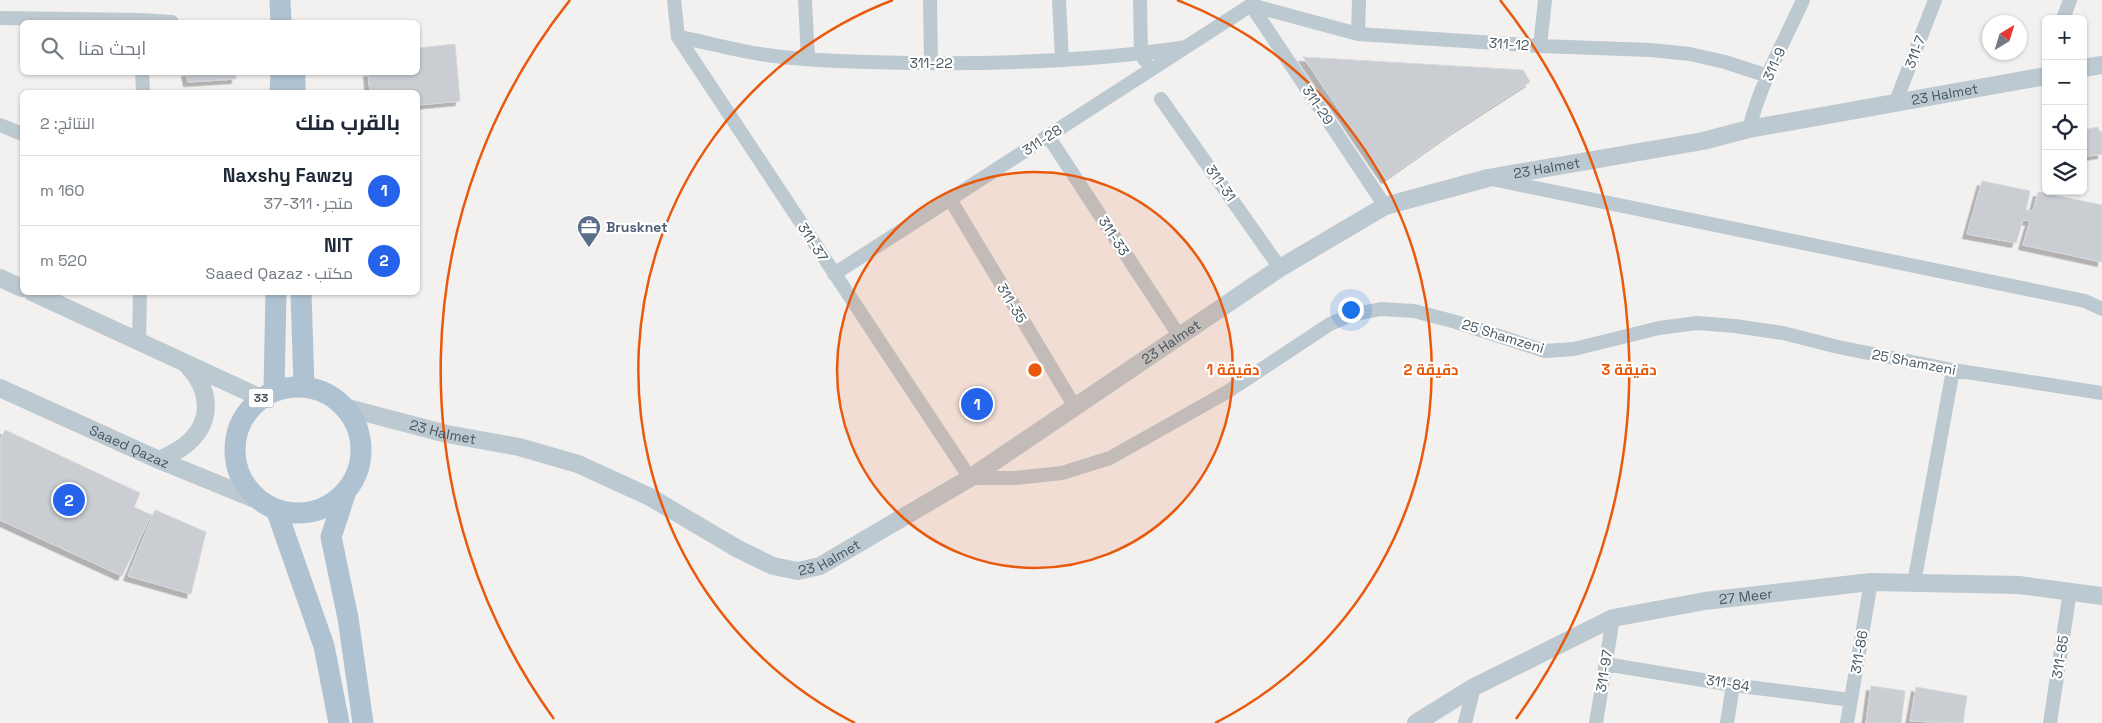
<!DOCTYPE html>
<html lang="ar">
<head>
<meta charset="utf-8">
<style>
  body { margin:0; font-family:"Space Grotesk",Cairo,sans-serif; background:#f2f2f3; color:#1f2937; direction:rtl }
  .controls { position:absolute; right:15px; top:15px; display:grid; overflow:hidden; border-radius:8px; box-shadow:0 1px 4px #0004 }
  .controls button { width:45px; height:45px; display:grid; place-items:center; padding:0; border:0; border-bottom:1px solid #e0e1e3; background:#fff; color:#1f2937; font:25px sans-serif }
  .compass { position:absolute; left:1982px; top:15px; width:45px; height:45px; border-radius:50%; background:#fff; box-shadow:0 1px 4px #0004; rotate:38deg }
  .you { position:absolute; left:1350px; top:309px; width:18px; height:18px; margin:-12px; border:4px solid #fff; border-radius:50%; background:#1a73e8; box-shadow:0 0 0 8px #1a73e833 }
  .badge { display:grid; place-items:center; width:32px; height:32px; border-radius:50%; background:#2563eb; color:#fff; font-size:16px; font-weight:700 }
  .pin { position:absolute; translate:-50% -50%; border:2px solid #fff; box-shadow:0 1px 5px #0006 }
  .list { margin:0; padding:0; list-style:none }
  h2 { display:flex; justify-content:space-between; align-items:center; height:65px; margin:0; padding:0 20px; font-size:21px }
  h2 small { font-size:16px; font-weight:400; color:#747a83 }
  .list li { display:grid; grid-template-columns:32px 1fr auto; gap:15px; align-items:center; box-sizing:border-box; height:70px; padding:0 20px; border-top:1px solid #e0e1e3 }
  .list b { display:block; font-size:19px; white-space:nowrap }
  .list p { margin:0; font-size:16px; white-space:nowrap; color:#747a83 }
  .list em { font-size:16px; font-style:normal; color:#747a83 }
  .icon { flex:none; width:28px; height:28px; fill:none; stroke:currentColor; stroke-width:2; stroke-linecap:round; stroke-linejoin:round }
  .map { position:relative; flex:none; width:2102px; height:723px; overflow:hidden; direction:ltr }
  .search { position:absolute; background:#fff; box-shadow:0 1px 4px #0004; left:20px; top:20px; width:400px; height:55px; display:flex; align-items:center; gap:12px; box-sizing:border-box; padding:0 18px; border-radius:8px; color:#747a83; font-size:19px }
  .panel { position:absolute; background:#fff; box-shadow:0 1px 4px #0004; left:20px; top:90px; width:400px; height:205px; border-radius:8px; direction:rtl }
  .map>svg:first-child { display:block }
</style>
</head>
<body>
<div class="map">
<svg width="2102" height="723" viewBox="0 0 2102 723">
  <defs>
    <filter id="shadow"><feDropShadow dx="-4.5" dy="4.5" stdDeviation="0" flood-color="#0004"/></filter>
  </defs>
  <rect width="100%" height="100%" fill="#f3f0f0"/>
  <path fill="#caced3" stroke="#d4d7dc" filter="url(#shadow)" d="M455 44 460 101 418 105V92H370L368 72H418V48Z
    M1303 57 1523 70 1530 82 1457 129 1386 179Z
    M186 72H236V79L188 82Z
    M2098 127 2100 132H2102V154L2083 157V130Z
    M1982 181 2030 191 2026 210 2033 211 2038 192 2102 205V262L2023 245 2030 221 2023 220 2016 243 1967 234Z
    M5 430 140 493 134 507 151 515 122 576 0 520V440Z
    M155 510 206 532 191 594 128 576Z
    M1871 686 1905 691 1901 723H1866Z
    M1916 687 1967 696 1963 723 1910 721Z"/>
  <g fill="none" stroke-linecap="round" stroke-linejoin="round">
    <path stroke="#bdc9d1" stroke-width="14" d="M674 0 678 37 970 478H1015L1062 473 1110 458 1227 392 1330 324 1351 315 1381 309 1414 311 1456 322 1545 351 1574 349 1659 328 1697 323 1735 326 1783 333 1838 347 1953 370 2102 393
      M805 0 808 59
      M930 0 931 63
      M1059 0 1062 60
      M1140 0 1141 54 1145 60
      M1251 5 1358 34 1540 46 1651 50 1690 54 1725 62 1768 76
      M1251 5 1385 206
      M0 18 141 20 172 22
      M2063 19 2070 0
      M1358 34 1359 0
      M678 37C707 42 737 51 767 55 817 62 867 62 918 63 1007 64 1097 61 1186 47
      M1540 46 1545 0
      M142 72 143 92
      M1161 99 1280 268
      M1895 104 1935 0
      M0 125 22 134
      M1749 129C1760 84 1784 42 1803 0
      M1048 136 1180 337
      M1492 179 2085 301 2102 309
      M950 199 1075 407
      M834 274 1251 5
      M139 341 140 292
      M1914 583 1953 370
      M1605 664 1733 685 1851 700
      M1465 723 1474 687
      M1596 723 1613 618
      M1727 723 1733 685
      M1847 723 1871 582
      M2050 723 2070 591"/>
    <g stroke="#bdc9d1" stroke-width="18">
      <path d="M2083 68 2102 65"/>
      <path d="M0 278 22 288"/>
      <path d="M32 292 261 398"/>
      <path id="s1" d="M0 388 159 460 262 502"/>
      <path id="s2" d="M344 407 447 434 519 447 578 464 650 497 738 549 773 566 798 571 820 566 970 478 1280 268 1385 206 1488 178 1703 141 1749 129 2046 76"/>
      <path d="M159 460C169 455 181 450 189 442 214 419 209 388 188 366"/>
      <path id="s3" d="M1416 723 1474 687 1613 618 1705 601 1871 582 2019 585 2102 596"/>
    </g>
    <path stroke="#aec2d1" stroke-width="21" d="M280 0 281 22
      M295 72V92
      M280 92 281 72
      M301 292 304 387
      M235 450a63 63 0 1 1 126 0a63 63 0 1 1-126 0Z
      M274 391 276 292
      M346 491 331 537 348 618 363 723
      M276 509 324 646 339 723"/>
  </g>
  <circle cx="1035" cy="370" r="198" fill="#e8590c" fill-opacity=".12"/>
  <g fill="none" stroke="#e8590c" stroke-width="2.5">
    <circle cx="1035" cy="370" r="198"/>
    <path d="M855 723A396 396 0 0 1 893 0M1177 0A396 396 0 0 1 1215 723"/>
    <path d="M554 719A594 594 0 0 1 570 0M1500 0A594 594 0 0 1 1516 719"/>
  </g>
  <defs>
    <g id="office-pin" transform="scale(1.25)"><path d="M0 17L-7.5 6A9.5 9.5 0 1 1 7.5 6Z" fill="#5c6f8a" stroke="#fff"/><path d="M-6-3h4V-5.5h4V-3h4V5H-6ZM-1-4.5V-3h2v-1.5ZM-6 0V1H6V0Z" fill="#fff"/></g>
  </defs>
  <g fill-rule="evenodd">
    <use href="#office-pin" x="589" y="227"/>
  </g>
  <g text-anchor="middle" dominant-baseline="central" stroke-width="4.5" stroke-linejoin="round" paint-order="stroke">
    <rect fill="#fff" stroke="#7e8990" stroke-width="1" x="248.5" y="388.5" width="25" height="19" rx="4"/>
    <g font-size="12" font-weight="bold" fill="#475660">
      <text x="261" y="398">33</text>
    </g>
    <g font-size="14" fill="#475660" stroke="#fff">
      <text transform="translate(1509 44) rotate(4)">311-12</text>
      <text transform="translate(1915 52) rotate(-69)">311-7</text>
      <text x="931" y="63">311-22</text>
      <text transform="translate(1774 64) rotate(-66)">311-9</text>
      <text stroke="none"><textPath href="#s2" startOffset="1751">23 Halmet</textPath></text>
      <text transform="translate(1318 105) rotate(56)">311-29</text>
      <text transform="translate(1042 140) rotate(-33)">311-28</text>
      <text stroke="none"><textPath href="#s2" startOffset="1346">23 Halmet</textPath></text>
      <text transform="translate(1221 183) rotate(55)">311-31</text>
      <text transform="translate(1114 236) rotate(57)">311-33</text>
      <text transform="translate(813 242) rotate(57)">311-37</text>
      <text transform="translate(1012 303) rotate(59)">311-35</text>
      <text transform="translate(1503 336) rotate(17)">25 Shamzeni</text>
      <text stroke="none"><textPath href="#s2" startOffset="926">23 Halmet</textPath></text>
      <text transform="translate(1914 362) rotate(11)">25 Shamzeni</text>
      <text stroke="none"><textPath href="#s2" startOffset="102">23 Halmet</textPath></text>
      <text stroke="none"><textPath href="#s1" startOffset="142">Saaed Qazaz</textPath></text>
      <text stroke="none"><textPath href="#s2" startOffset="521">23 Halmet</textPath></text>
      <text stroke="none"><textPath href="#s3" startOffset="358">27 Meer</textPath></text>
      <text transform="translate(1859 652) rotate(-80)">311-86</text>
      <text transform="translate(2060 657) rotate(-81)">311-85</text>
      <text transform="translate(1604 671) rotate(-81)">311-97</text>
      <text transform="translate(1728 683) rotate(9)">311-84</text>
    </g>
    <g font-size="14" font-weight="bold" fill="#4e5e75" stroke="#fff" text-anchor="start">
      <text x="606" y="227">Brusknet</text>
    </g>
  </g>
  <circle cx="1035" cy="370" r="8" fill="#e8590c" stroke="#fff" stroke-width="2.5"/>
  <g font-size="15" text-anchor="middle" font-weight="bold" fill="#e8590c" stroke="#fff" stroke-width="4.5" stroke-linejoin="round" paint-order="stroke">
    <text x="1233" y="375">1 دقيقة</text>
    <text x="1431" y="375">2 دقيقة</text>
    <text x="1629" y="375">3 دقيقة</text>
  </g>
</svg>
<div class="controls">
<button>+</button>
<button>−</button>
<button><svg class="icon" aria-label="locate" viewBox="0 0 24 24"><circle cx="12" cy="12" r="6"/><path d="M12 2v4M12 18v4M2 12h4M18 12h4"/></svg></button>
<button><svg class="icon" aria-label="layers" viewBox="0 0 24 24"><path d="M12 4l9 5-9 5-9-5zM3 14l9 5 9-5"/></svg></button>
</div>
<svg class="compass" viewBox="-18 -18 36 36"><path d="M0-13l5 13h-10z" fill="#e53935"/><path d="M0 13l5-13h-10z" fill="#747a83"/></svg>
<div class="you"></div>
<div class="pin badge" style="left:977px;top:404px">1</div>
<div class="pin badge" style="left:69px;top:500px">2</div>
<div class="search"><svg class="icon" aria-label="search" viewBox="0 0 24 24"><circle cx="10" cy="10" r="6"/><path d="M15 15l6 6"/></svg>ابحث هنا</div>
<section class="panel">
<h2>بالقرب منك<small>النتائج: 2</small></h2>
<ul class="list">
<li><span class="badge">1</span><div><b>Naxshy Fawzy</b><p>متجر · 311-37</p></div><em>160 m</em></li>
<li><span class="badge">2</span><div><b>NIT</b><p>مكتب · Saaed Qazaz</p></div><em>520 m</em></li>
</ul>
</section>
</div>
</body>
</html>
